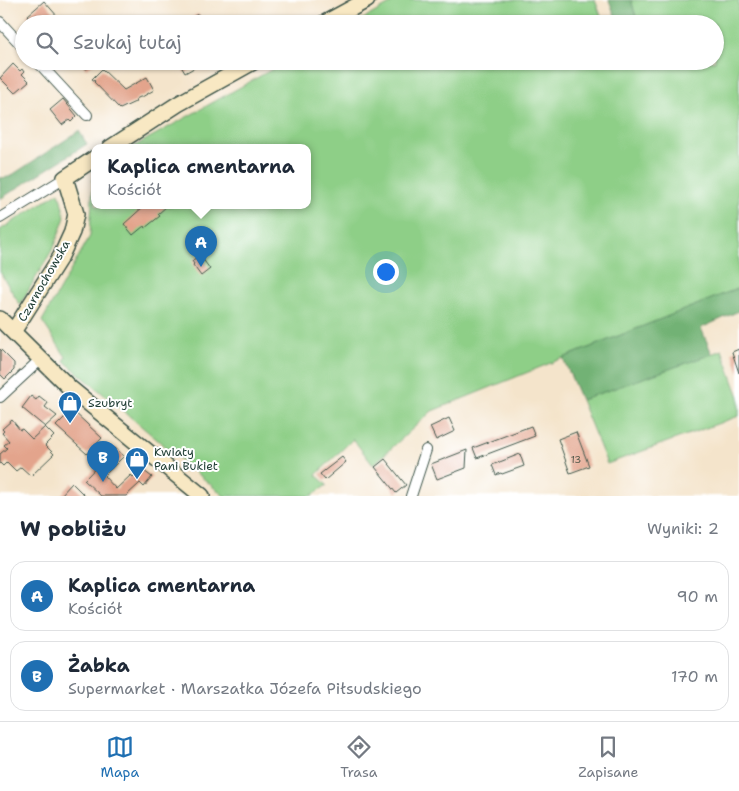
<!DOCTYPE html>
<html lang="pl">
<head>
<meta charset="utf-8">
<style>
  body { margin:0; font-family:"Shantell Sans",sans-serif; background:#f6f6f7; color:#1f2937 }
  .you { position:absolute; left:385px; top:271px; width:18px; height:18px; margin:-12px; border:4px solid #fff; border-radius:50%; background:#1a73e8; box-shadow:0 0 0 8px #1a73e833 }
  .badge { display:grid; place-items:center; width:32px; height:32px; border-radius:50%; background:#1f6fb2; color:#fff; font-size:16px; font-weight:700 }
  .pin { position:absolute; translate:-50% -41px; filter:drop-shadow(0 1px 2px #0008) }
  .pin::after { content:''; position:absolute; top:26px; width:18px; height:15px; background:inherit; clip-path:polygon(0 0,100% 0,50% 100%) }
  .popup { position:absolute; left:91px; top:144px; width:220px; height:65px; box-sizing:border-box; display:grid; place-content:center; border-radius:10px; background:#fff; filter:drop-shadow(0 1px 4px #0005); font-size:16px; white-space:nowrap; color:#747a83 }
  .popup b { font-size:19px; color:#1f2937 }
  .popup::after { content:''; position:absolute; left:50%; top:100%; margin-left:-10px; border:10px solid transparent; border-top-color:#fff }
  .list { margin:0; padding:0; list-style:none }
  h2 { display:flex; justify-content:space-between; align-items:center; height:65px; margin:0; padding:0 20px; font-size:21px }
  h2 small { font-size:16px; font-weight:400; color:#747a83 }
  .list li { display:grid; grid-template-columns:32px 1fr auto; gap:15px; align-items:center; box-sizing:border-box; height:70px; margin:0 10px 10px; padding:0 10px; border:1px solid #e0e1e3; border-radius:15px }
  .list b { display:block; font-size:19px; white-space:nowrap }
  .list p { margin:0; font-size:16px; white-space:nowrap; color:#747a83 }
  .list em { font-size:16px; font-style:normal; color:#747a83 }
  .icon { flex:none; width:28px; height:28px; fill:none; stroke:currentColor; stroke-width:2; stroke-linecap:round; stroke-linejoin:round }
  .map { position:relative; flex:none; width:739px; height:496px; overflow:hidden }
  .search { position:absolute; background:#fff; box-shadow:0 1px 4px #0004; left:15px; right:15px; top:15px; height:55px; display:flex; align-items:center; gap:12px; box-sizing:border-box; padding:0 18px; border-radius:28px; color:#747a83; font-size:19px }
  .sheet { height:225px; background:#fff }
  nav { display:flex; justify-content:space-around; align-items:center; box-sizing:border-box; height:70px; border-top:1px solid #e0e1e3; background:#fff; font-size:14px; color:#747a83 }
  nav a { display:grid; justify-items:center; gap:2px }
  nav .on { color:#1f6fb2 }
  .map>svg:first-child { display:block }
</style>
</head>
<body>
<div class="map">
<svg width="739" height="496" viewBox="0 0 739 496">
  <rect width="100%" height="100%" fill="#fff"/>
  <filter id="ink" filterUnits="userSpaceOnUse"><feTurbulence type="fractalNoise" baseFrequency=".02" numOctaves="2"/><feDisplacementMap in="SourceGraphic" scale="10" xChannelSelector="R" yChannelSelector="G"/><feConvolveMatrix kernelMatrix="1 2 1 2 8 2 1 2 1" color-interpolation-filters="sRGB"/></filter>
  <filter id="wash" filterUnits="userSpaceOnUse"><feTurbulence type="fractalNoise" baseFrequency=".0096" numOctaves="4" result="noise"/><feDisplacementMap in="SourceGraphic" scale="20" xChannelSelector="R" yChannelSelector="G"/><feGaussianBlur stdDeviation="1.12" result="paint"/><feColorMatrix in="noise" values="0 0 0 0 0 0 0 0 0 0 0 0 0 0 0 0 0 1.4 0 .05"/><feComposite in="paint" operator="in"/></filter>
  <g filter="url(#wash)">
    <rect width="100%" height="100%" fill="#f4e4cb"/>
    <path fill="#8ecf87" stroke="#56865e" d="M397 0H595L604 24H354Z
      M631 0H739V288L563 358 432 411 373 465 353 439 316 475 327 485 311 496H224L64 361 66 357 42 321 90 236 93 179 95 177V206H307V148H131L133 147 287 61H715V24H638Z
      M59 192 65 217 55 245 20 305 0 272V230Z
      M722 350 739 397V416L607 464 581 400Z"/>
    <path fill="#72b274" stroke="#487854" d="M609 0H631L638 24H618Z
      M79 131 87 144 0 199V178L9 177Z
      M739 288V311L701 328 712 354 581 400 563 358Z"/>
    <g id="blocks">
      <path fill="#e3a48c" d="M44 1 58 17 51 24H38L37 22 34 24 27 16Z
        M198 14 204 24H180Z
        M80 61H99L86 69Z
        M178 61H202L203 63 185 73Z
        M13 64 20 71 22 69 24 72 22 74 29 81 15 93 0 78Z
        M102 69 124 90 147 77 154 90 142 97H140L136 99 135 102 120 109 94 82 95 81 92 79Z
        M63 99 77 116 71 122 69 120 62 125 50 110Z
        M144 206H167L158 214 160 216 145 228 144 226 133 235 124 224Z
        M198 256 201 259 202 258 210 269 201 276 193 265 194 264 192 261Z
        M0 349 14 363V370L5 379 0 374Z
        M739 349V373L732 352Z
        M31 396 36 400 39 396 48 403 45 407 57 416 45 427 22 408Z
        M72 410 102 438 87 454 56 426Z
        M449 418 455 431 436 440 430 427Z
        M12 420 20 430 22 429 32 439 45 427 54 436 45 445 54 454 31 476 21 467 16 471 7 462 3 466 0 463V454L7 448 4 445 9 441 2 433 4 431 2 429Z
        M531 426 535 436 477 458 473 448Z
        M576 432 589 466 570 473 558 439Z
        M115 448 124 456 104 476 116 489 131 475 133 477 140 468 152 477 144 487 140 483 126 496H101L84 480Z
        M467 450 466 468 437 479 431 464Z
        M520 454 524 466 502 474 501 473 496 475 492 465Z
        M342 457 346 462 325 480 320 474Z
        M385 459 406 485 396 493 375 467Z
        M72 483 85 496H62L61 495Z"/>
    </g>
  </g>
  <g filter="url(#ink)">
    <use href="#blocks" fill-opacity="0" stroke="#3f564b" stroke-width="1"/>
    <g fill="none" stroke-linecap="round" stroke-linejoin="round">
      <g stroke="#3f564b" stroke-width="12">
        <path id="street" d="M0 22 24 48
          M37 61 87 115
          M0 218 65 178
          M0 397 41 359
          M411 496 426 450"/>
      </g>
      <g stroke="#3f564b" stroke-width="18">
        <path id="secondary" d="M323 24 367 0
          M110 148 178 104 255 61
          M0 319 70 388 202 496
          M13 332 61 256 72 232 76 214 65 178 95 158"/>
      </g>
      <use href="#street" stroke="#fff" stroke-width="10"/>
      <use href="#secondary" stroke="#f8e8c3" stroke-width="15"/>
    </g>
  </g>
  <defs>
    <g id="shop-pin" transform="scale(1.25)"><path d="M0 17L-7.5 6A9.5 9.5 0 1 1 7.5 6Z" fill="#1f6fb2" stroke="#fff"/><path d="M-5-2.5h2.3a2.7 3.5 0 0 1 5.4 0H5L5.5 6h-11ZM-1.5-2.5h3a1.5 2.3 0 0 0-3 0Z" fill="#fff"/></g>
  </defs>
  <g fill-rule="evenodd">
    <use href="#shop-pin" x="70" y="403"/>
    <use href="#shop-pin" x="137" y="459"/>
  </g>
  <g text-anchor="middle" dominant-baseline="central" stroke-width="4" stroke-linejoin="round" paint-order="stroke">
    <g font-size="10" fill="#50574a">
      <text x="576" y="459">13</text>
    </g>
    <g font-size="12" fill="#1f3d34" stroke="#fff">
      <text transform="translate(44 281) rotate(-60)">Czarnochowska</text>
    </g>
    <g font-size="12" fill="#1f3d34" stroke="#fff" text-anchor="start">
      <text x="88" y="403">Szubryt</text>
      <text x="154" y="452">Kwiaty<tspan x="154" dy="14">Pani Bukiet</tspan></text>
    </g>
  </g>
</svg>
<div class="you"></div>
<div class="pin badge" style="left:201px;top:267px">A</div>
<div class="popup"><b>Kaplica cmentarna</b>Kościół</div>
<div class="pin badge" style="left:103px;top:482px">B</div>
<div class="search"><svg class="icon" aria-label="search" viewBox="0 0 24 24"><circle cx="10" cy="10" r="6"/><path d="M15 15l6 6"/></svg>Szukaj tutaj</div>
</div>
<section class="sheet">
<h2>W pobliżu<small>Wyniki: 2</small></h2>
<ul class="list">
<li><span class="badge">A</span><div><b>Kaplica cmentarna</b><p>Kościół</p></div><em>90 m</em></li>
<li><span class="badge">B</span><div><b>Żabka</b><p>Supermarket · Marszałka Józefa Piłsudskiego</p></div><em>170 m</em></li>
</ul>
</section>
<nav>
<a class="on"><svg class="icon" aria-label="map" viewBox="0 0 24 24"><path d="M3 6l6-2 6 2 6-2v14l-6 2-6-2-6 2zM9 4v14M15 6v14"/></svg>Mapa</a>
<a><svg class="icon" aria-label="directions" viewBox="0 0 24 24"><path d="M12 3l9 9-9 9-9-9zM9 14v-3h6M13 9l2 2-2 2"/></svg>Trasa</a>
<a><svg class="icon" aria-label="saved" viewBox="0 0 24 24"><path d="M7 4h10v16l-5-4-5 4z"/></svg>Zapisane</a>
</nav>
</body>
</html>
